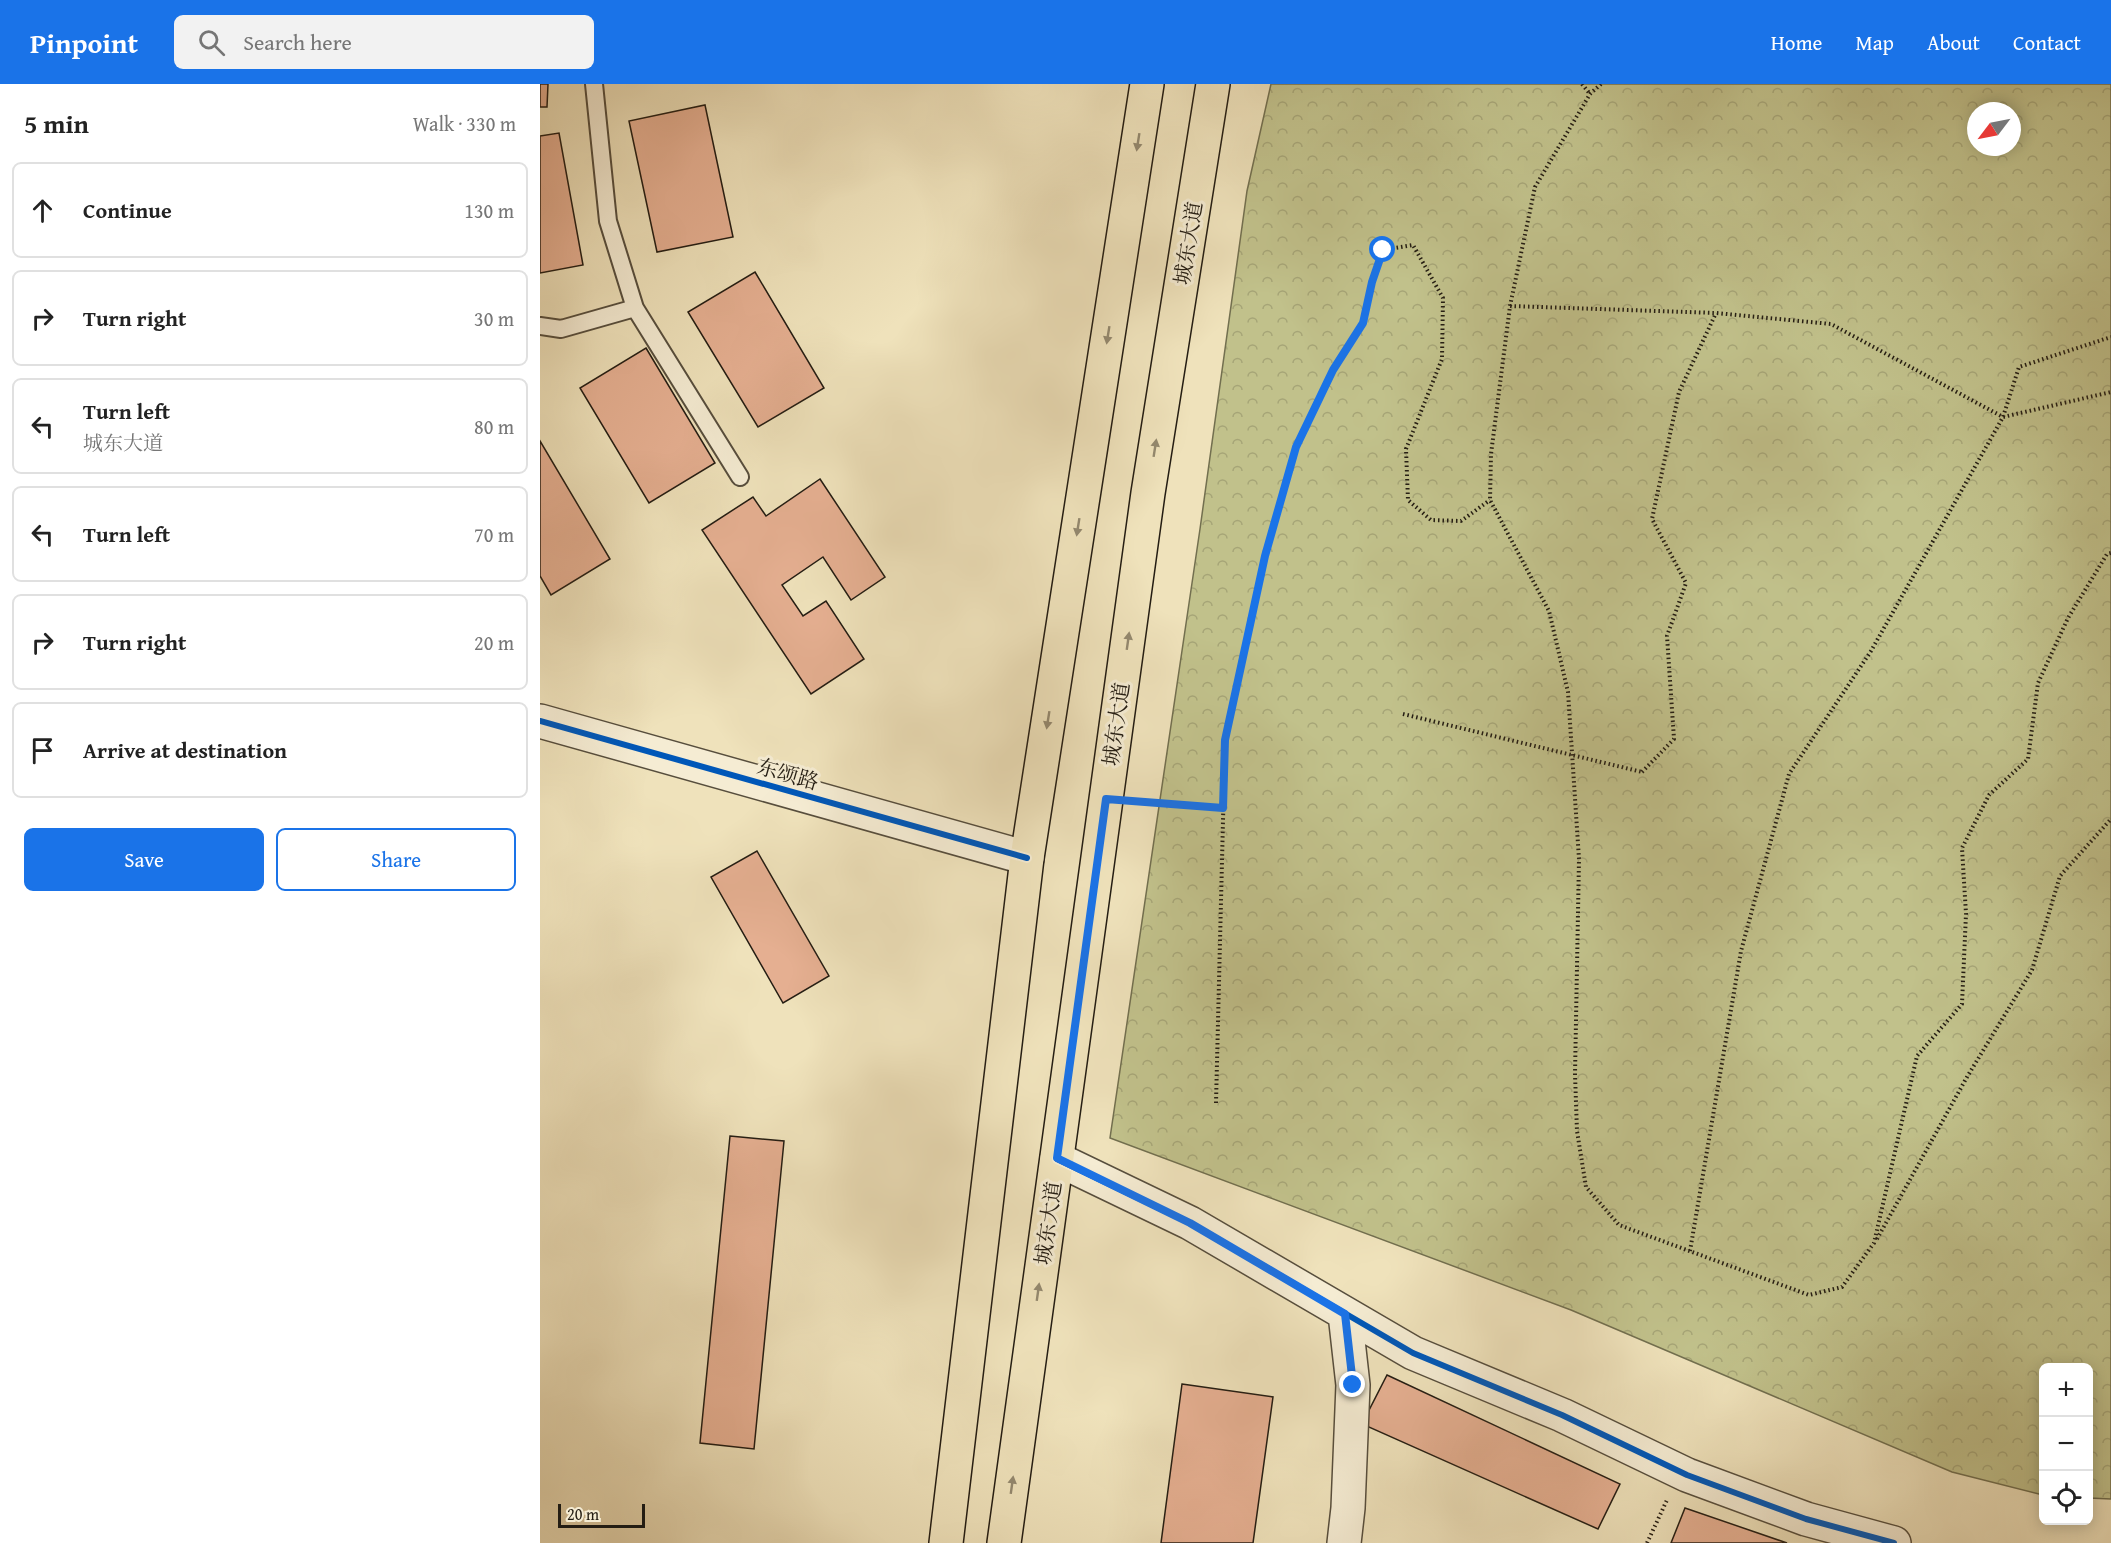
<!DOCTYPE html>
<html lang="en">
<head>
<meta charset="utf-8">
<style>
  body { margin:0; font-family:"Gentium Book Plus","Noto Serif SC",serif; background:#f2f2f2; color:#222 }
  .controls { position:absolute; right:18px; bottom:18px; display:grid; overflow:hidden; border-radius:9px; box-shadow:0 3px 15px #0003 }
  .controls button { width:54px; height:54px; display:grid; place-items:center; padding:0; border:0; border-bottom:2px solid #e0e0e0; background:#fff; color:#222; font:30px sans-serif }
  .compass { position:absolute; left:1427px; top:18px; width:54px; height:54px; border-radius:50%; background:#fff; box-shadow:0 3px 15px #0003; rotate:238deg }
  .scale { position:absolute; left:18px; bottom:15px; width:87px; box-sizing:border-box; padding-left:6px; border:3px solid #241d13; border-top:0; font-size:16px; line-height:21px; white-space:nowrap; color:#241d13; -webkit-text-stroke:4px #f5ecd3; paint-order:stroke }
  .stop { position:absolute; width:18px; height:18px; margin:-14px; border:4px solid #1a73e8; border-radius:50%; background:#fff }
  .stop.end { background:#1a73e8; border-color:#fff; box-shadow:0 2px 6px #0008 }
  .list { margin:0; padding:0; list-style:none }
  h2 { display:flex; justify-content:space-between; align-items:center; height:78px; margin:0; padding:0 24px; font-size:26px }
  h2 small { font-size:20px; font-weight:400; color:#767676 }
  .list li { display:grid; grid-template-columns:39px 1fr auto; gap:18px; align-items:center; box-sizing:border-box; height:96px; margin:0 12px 12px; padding:0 12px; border:2px solid #e0e0e0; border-radius:9px }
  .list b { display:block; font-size:22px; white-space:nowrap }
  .list p { margin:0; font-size:20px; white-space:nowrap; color:#767676 }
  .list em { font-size:20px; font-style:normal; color:#767676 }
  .actions { display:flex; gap:12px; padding:18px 24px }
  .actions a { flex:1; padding:14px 0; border:2px solid #1a73e8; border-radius:9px; text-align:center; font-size:21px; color:#1a73e8 }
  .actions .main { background:#1a73e8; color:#fff }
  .icon { flex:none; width:33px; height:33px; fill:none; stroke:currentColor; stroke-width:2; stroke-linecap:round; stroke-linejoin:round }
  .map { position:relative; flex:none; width:1571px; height:1459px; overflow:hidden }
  header { display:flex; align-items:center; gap:36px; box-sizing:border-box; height:84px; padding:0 30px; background:#1a73e8; color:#fff }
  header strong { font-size:28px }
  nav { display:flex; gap:33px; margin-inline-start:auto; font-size:21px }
  .search { width:420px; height:54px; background:#f2f2f2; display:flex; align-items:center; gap:15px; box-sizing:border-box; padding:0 21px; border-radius:9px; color:#767676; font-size:22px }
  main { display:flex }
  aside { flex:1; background:#fff }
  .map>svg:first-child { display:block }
</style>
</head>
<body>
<header>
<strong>Pinpoint</strong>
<div class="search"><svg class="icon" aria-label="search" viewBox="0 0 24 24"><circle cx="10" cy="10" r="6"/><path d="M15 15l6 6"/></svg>Search here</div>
<nav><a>Home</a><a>Map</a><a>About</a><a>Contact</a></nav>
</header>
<main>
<aside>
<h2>5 min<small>Walk · 330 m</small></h2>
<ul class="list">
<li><svg class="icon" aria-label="ahead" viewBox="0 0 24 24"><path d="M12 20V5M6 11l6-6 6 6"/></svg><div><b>Continue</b></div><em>130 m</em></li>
<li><svg class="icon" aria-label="right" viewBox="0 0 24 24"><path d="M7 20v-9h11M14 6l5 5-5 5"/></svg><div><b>Turn right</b></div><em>30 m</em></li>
<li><svg class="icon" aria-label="left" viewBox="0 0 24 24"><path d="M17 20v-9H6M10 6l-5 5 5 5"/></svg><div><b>Turn left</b><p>城东大道</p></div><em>80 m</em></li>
<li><svg class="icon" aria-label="left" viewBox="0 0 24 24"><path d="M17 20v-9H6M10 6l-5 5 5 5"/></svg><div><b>Turn left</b></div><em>70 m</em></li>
<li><svg class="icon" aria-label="right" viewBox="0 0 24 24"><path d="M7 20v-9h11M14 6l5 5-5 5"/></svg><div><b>Turn right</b></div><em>20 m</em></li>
<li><svg class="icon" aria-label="arrive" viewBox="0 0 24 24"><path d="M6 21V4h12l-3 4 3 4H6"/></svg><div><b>Arrive at destination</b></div></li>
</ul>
<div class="actions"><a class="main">Save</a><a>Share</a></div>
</aside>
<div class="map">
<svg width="1571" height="1459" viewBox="0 0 1571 1459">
  <defs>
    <pattern id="forest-crowns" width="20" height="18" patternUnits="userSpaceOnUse" patternTransform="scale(1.5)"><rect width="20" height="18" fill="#c1c18b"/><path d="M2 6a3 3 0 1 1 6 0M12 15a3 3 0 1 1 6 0" fill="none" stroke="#a6a577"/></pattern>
  </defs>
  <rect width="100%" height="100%" fill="#efe2bb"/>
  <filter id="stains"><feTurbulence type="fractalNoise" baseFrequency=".00333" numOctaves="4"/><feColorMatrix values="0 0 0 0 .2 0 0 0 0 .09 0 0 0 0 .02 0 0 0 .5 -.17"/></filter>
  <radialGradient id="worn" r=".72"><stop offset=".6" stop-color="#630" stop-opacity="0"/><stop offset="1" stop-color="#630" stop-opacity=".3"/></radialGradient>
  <path fill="url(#forest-crowns)" stroke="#726f4f" stroke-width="1.5" fill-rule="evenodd" d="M731 0H1571V1415L1549 1414 1548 1284H1504L1503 1411 1412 1388 1031 1226 570 1054 660 445 707 107ZM1436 27H1472V63H1436Z"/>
  <path fill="#e5af91" stroke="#241d13" stroke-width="1.5" d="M0 0H8L7 23H0Z
    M165 21 193 153 117 168 89 37Z
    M19 49 43 181 0 189V52Z
    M215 188 284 304 218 343 148 228Z
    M106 264 175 379 109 419 40 304Z
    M0 357 70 475 11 511 0 492Z
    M280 395 345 493 311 516 283 473 242 501 263 532 286 517 324 575 271 610 162 446 213 413 226 432Z
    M217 767 289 892 243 919 171 793Z
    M190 1052 244 1057 214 1365 160 1359Z
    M847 1291 1080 1400 1058 1445 822 1340Z
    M642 1300 733 1313 713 1459H621Z
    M1145 1424 1247 1459H1131Z"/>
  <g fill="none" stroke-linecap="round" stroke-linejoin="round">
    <g stroke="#574e3d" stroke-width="20">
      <path id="service" d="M54 0 68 137 95 224
        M0 242 21 245 95 224 200 393"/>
    </g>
    <g stroke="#574e3d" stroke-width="36">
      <path id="minor" d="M517 1075 650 1139 873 1269 1022 1331 1147 1391 1266 1435 1354 1459
        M804 1459 808 1424 813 1301 805 1230"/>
    </g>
    <g stroke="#574e3d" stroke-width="36">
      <path id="tertiary" d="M0 637 487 774"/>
    </g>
    <g stroke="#241d13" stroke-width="36">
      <path id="primary" d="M406 1459 487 774 607 0
        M464 1459 608 409 673 0"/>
    </g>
    <path stroke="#241d13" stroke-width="4" stroke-dasharray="1.5 3" stroke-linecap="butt" d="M1042 0 1050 10
      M1061 0 1050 10 995 103 970 222 951 370 950 416 1009 527 1028 608 1039 775 1035 990 1037 1047 1046 1103 1079 1141 1269 1211 1302 1203 1334 1159 1377 972 1422 920 1426 830 1422 764 1449 711 1488 675 1498 599 1528 534 1567 470 1571 469
      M970 222 1176 229 1291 240 1463 333 1479 283 1571 253
      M1102 688 1134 655 1127 552 1146 499 1112 435 1139 308 1176 229
      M597 717 683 724
      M676 1019 685 656 725 472 756 363 793 286 823 239 832 198 843 166 873 161 903 214 902 275 866 365 868 416 891 436 921 437 950 416
      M1337 1155 1427 993 1492 886 1520 792 1571 735
      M1150 1167 1201 867 1249 690 1331 567 1463 333 1571 308
      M1107 1459 1127 1416"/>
    <use href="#service" stroke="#f5ecd3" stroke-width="16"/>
    <use href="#minor" stroke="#f5ecd3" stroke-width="33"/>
    <use href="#tertiary" stroke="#f5ecd3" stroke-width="33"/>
    <use href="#primary" stroke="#efe2bb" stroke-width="33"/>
    <path stroke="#241d13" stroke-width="4" stroke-dasharray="1.5 3" stroke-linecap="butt" d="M863 630 1102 688"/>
    <g stroke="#f5ecd3" stroke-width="10">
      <path id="cycleway" d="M0 637 487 774
        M517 1075 650 1139 873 1269 1022 1331 1147 1391 1266 1435 1354 1459"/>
    </g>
    <use href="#cycleway" stroke="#0057b8" stroke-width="6"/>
  </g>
  <defs><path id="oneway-solid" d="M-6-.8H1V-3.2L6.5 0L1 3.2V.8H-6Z" transform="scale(1.5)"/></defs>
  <g fill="#94896f">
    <use href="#oneway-solid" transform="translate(598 58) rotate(99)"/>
    <use href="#oneway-solid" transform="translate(568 251) rotate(99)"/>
    <use href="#oneway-solid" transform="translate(615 364) rotate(-81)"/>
    <use href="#oneway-solid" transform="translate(538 443) rotate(99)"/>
    <use href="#oneway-solid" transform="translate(588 557) rotate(-82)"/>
    <use href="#oneway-solid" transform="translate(508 636) rotate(99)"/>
    <use href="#oneway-solid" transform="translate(498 1208) rotate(-82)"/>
    <use href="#oneway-solid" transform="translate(472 1401) rotate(-82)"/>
  </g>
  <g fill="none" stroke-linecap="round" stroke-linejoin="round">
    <path stroke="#1a73e8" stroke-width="8" d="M813 1301 805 1230 650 1139 517 1074 566 715 683 724 685 656 725 472 756 363 793 286 823 239 832 198 843 166"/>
  </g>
  <g text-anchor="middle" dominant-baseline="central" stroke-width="6" stroke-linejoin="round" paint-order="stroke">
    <g font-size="21" fill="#241d13" stroke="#f5ecd3">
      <text transform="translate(648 159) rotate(-81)">城东大道</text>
      <text transform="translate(576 640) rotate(-82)">城东大道</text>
      <text transform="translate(248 690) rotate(16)">东颂路</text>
      <text transform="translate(508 1139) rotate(-82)">城东大道</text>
    </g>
  </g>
  <rect width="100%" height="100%" filter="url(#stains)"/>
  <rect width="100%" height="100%" fill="url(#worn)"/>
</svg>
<div class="controls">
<button>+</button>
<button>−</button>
<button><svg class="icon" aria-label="locate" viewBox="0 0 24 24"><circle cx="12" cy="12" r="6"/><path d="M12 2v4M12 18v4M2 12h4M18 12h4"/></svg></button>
</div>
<svg class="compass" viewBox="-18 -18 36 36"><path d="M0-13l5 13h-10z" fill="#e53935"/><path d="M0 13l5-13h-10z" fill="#767676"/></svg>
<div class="scale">20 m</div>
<div class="stop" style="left:843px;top:166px"></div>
<div class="stop end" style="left:813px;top:1301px"></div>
</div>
</main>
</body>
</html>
